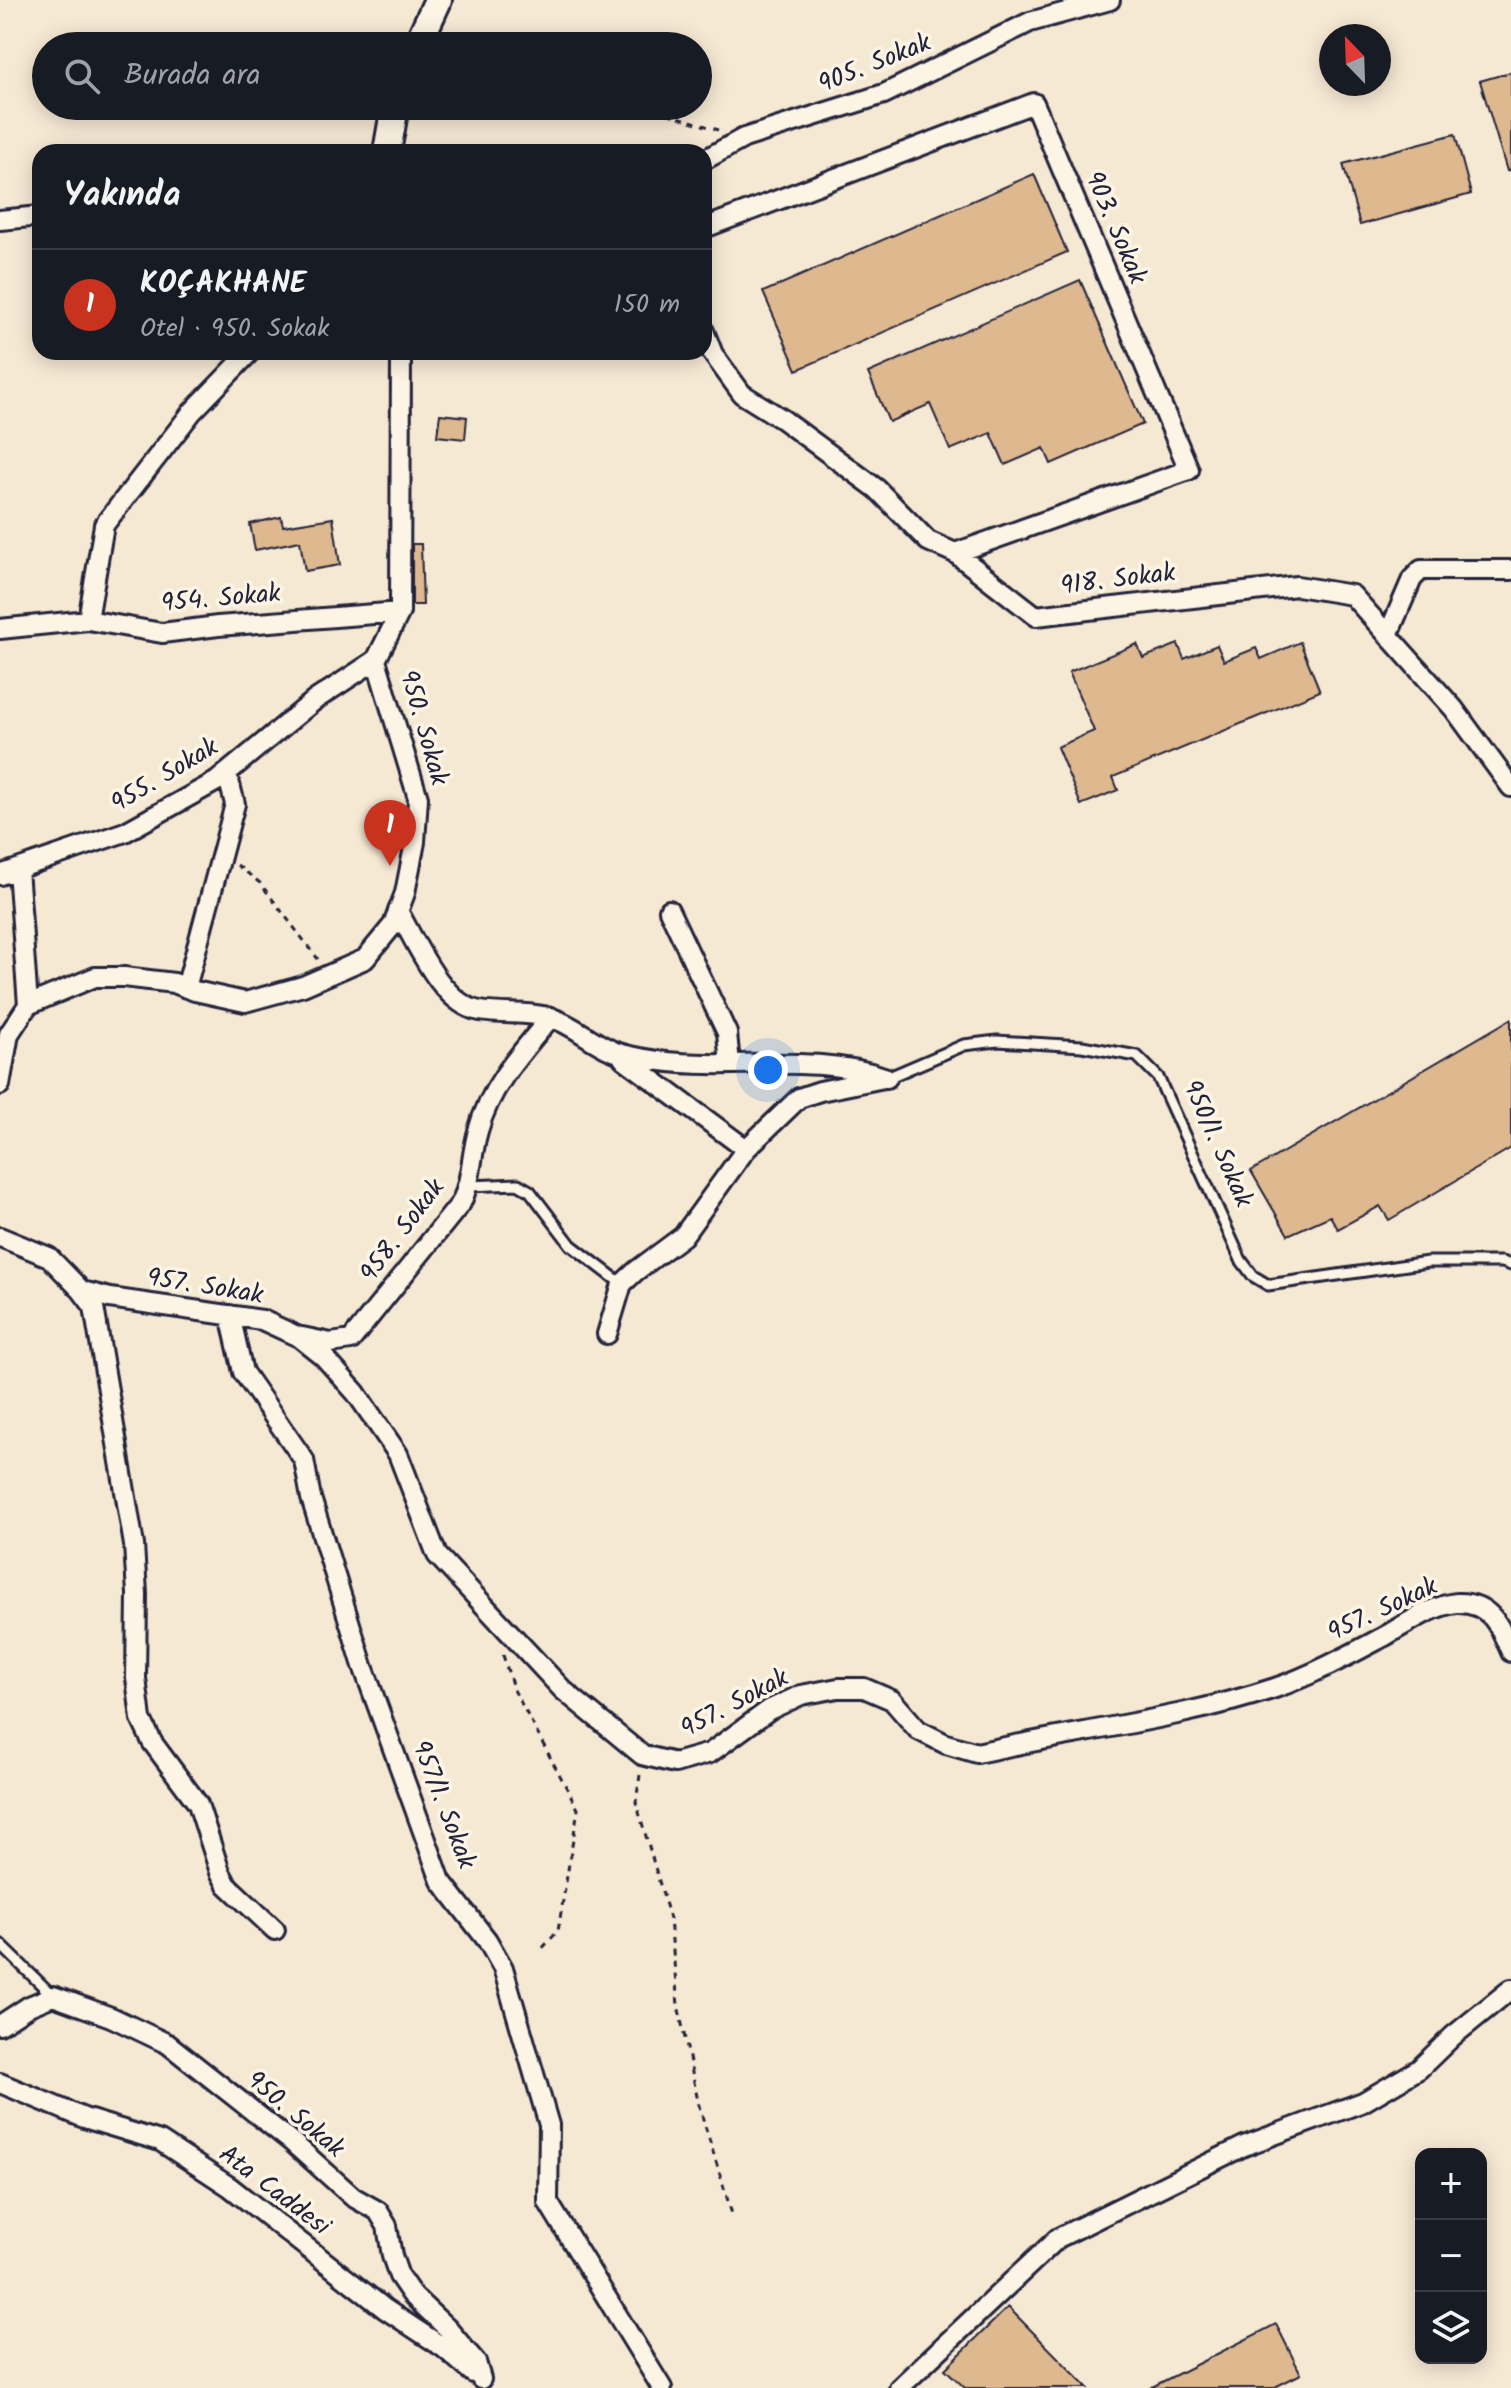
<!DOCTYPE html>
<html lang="tr">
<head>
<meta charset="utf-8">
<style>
  body { margin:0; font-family:Kalam,sans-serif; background:#20242c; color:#f1f3f6 }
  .controls { position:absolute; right:24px; bottom:24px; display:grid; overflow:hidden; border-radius:16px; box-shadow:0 4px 20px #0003 }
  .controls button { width:72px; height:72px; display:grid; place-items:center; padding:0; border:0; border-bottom:2px solid #363941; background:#171b24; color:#f1f3f6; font:40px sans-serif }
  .compass { position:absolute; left:1319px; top:24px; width:72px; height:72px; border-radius:50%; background:#171b24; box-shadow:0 4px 20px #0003; rotate:337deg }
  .you { position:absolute; left:768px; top:1070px; width:28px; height:28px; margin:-20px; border:6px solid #fff; border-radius:50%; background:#1a73e8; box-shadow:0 0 0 12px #1a73e833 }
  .badge { display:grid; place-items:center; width:52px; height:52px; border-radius:50%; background:#c8321e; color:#fff; font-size:26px; font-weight:700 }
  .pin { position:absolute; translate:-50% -66px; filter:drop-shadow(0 2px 4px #0008) }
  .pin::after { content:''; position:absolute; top:42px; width:28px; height:24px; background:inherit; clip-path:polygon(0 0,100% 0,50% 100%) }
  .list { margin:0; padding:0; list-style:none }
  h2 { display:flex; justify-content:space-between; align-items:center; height:104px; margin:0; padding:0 32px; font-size:34px }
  h2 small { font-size:26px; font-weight:400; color:#9ea1a6 }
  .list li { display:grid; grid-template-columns:52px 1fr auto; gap:24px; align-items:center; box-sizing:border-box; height:112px; padding:0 32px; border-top:2px solid #363941 }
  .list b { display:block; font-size:30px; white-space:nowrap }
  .list p { margin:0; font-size:26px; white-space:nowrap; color:#9ea1a6 }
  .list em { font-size:26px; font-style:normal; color:#9ea1a6 }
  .icon { flex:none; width:44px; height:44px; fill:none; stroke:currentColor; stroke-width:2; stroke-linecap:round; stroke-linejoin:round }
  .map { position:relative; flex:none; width:1511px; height:2388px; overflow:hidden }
  .search { position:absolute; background:#171b24; box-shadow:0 4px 20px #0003; left:32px; top:32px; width:680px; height:88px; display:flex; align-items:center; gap:20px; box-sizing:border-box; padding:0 28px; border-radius:44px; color:#9ea1a6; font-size:30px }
  .panel { position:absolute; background:#171b24; box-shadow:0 4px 20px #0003; left:32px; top:144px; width:680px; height:216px; border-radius:24px }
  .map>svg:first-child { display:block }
</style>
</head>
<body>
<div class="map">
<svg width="1511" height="2388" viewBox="0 0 1511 2388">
  <rect width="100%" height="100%" fill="#f6e9d4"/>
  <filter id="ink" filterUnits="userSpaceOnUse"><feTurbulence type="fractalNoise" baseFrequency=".0125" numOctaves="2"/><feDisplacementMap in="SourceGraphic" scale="16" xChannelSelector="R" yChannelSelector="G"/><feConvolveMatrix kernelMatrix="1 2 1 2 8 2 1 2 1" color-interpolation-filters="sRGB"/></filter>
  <g filter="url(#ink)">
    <path fill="#deb88f" stroke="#22223b" stroke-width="2" d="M1511 72V170L1507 171 1480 81Z
      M1455 134 1471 194 1360 225 1343 164Z
      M1034 174 1067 252 797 370 763 292Z
      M1080 280 1143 424 1051 464 1044 448 1005 465 991 433 950 450 930 404 889 422 868 373Z
      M440 414 467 417 465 439 437 436Z
      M281 517 283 526 333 518 340 565 305 571 300 541 255 550 250 524Z
      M412 544H421L423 605H412Z
      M1300 642 1320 691 1113 777 1118 790 1081 805 1057 747 1094 731 1069 672 1137 644 1143 658 1178 644 1184 659 1217 645 1224 661 1256 648 1261 659Z
      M1511 1019V1148L1389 1220 1380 1206 1338 1229 1330 1216 1288 1235 1251 1171Z
      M1008 2307 1088 2388H965L945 2369Z
      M1276 2324 1301 2374 1273 2388H1150Z"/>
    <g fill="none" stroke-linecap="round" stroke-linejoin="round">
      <g stroke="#22223b" stroke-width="15">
        <path id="lane" d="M887 1078 964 1045 997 1041 1082 1046 1137 1056 1158 1077 1241 1260 1253 1276 1268 1285 1428 1262H1502L1511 1265
          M469 1186 518 1184 530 1191 571 1245 622 1284
          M0 1944 53 1996"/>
      </g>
      <g stroke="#22223b" stroke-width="24">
        <path id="street" d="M704 160 744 138 884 94 1030 22 1110 0
          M0 220 40 216
          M704 228 1034 103 1189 470 955 553
          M704 331 713 354 742 394 782 419 877 489 928 541 955 553 1036 616 1297 586 1352 595 1454 709 1511 787
          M88 620 104 525 192 412 250 352
          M0 629 88 620 162 633 218 626 400 612
          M1388 635 1412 579 1421 570H1511
          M18 869 28 1005
          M0 875 125 832 217 781 315 700 376 660
          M669 910 727 1033 730 1064
          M398 911C416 942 442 1005 480 1011 503 1015 529 1011 552 1018 574 1025 590 1041 611 1050 621 1055 635 1057 646 1059 725 1073 809 1051 887 1078
          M186 988 235 804 227 773
          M623 1058 746 1149
          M0 1085 9 1034 28 1005 95 977H124L174 983 195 991 245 1002 303 986 365 959 393 925 405 893 415 842 418 798 376 660 400 612 401 352
          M0 1237 49 1257 82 1291 110 1298 262 1320 299 1337 324 1357 356 1393 398 1454 437 1555 563 1690 642 1755 675 1763 710 1753 769 1710 801 1695 838 1688H864L892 1700 918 1730 946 1744 977 1753C1075 1731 1179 1720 1275 1688 1311 1676 1351 1654 1385 1636 1406 1624 1433 1605 1457 1603 1490 1602 1500 1626 1511 1652
          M82 1291 94 1307 134 1545 137 1594 136 1678 141 1719 152 1742 198 1804 220 1872 227 1885 275 1930
          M230 1315 243 1372 304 1460 311 1498 363 1666 441 1881 487 1940 503 1968 549 2125 548 2202 662 2388
          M607 1334 622 1284 636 1271 683 1236 746 1149 799 1098 820 1091 884 1078
          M302 1337 331 1343 351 1340 461 1203C472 1180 471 1155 478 1131 490 1086 521 1053 551 1017
          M0 2025 29 2006 53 1996 111 2017 168 2044 292 2142 353 2197 378 2211 387 2226 392 2256 399 2276 412 2295 447 2328 476 2362 481 2379
          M0 2083 84 2118 160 2141 230 2187 385 2309 444 2348 473 2373
          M899 2388 1058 2238 1244 2146 1363 2102 1419 2069 1453 2036 1511 1989"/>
      </g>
      <g stroke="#22223b" stroke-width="32">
        <path id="secondary" d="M417 46 438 0
          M387 152 395 106"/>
      </g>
      <path stroke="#22223b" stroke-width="3" stroke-dasharray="6 6" stroke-linecap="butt" d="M645 106 718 130
        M237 865 260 883 318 959
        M503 1655 513 1688 578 1809 558 1931 539 1952
        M640 1775 636 1802 670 1919 678 2005 699 2106 732 2214"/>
      <use href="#lane" stroke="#fcf5e5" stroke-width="9"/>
      <use href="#street" stroke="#fcf5e5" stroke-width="18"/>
      <use href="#secondary" stroke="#fcf5e5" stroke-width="26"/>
    </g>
  </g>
  <g text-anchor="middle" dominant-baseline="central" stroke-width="7" stroke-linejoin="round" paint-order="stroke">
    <g font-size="26" fill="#22223b" stroke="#fcf5e5">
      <text transform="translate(875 64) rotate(-22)">905. Sokak</text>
      <text transform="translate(1115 228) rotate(67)">903. Sokak</text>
      <text transform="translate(1118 580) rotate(-7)">918. Sokak</text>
      <text transform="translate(221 599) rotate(-5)">954. Sokak</text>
      <text transform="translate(423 728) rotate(74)">950. Sokak</text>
      <text transform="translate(165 776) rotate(-31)">955. Sokak</text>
      <text transform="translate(1217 1144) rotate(66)">950/1. Sokak</text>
      <text transform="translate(403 1231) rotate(-53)">958. Sokak</text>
      <text transform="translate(205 1287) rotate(9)">957. Sokak</text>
      <text transform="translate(1383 1610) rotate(-25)">957. Sokak</text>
      <text transform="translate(735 1704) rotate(-28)">957. Sokak</text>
      <text transform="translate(443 1805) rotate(69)">957/1. Sokak</text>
      <text transform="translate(295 2115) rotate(40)">950. Sokak</text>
      <text transform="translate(274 2191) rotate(37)">Ata Caddesi</text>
    </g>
  </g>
</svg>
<div class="controls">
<button>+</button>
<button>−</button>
<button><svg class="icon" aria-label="layers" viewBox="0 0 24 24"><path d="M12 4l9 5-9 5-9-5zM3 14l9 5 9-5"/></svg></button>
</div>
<svg class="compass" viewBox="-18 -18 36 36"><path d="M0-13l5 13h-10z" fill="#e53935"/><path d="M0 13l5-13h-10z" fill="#9ea1a6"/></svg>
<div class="you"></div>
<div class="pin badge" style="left:390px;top:866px">1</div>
<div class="search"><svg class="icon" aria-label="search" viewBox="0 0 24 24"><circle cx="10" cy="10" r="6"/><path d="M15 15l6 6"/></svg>Burada ara</div>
<section class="panel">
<h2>Yakında<small></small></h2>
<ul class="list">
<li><span class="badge">1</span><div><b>KOÇAKHANE</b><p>Otel · 950. Sokak</p></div><em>150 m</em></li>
</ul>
</section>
</div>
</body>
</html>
